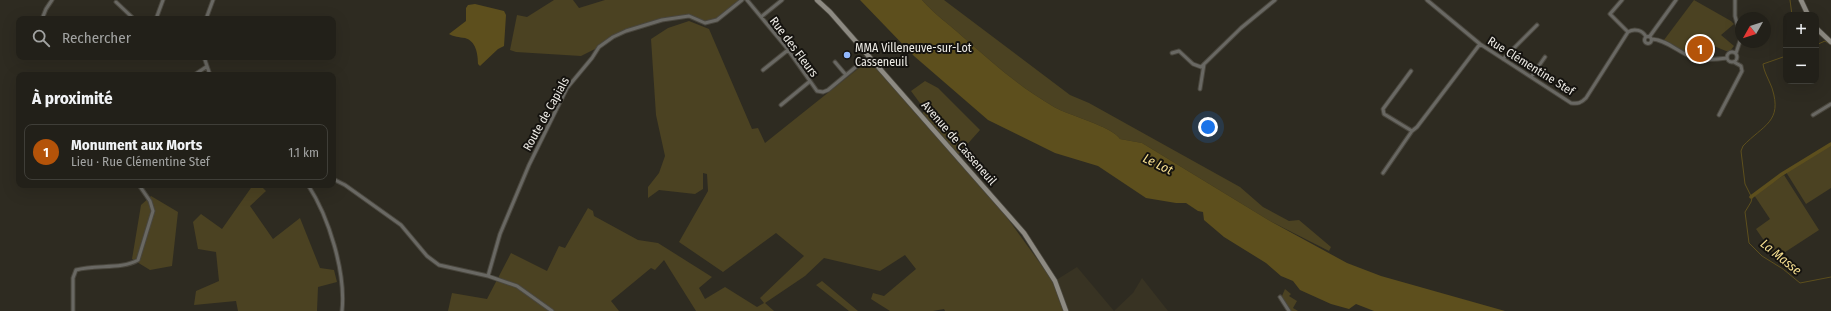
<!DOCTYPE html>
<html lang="fr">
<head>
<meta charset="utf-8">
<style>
  body { margin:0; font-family:"Fira Sans Condensed",sans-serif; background:#2a2822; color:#f1f3f6 }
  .controls { position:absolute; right:12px; top:12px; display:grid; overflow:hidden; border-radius:8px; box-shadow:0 4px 16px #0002 }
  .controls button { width:36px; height:36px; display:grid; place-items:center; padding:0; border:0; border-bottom:1px solid #3f3e38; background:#222019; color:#f1f3f6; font:20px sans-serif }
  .compass { position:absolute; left:1735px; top:12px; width:36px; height:36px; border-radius:50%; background:#222019; box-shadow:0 4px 16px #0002; rotate:231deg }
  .you { position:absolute; left:1208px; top:127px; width:14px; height:14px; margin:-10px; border:3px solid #fff; border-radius:50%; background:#1a73e8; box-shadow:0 0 0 6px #1a73e833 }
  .badge { display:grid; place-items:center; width:26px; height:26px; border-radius:50%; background:#b45309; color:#fff; font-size:13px; font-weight:700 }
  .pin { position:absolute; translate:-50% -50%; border:2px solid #fff; box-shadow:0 1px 4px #0006 }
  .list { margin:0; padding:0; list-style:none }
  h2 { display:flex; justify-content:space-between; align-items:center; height:52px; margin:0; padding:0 16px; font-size:17px }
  h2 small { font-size:13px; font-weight:400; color:#a2a3a2 }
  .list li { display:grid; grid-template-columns:26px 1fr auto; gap:12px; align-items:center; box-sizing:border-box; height:56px; margin:0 8px 8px; padding:0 8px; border:1px solid #3f3e38; border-radius:8px }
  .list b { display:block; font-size:15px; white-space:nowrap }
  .list p { margin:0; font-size:13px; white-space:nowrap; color:#a2a3a2 }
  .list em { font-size:13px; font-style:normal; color:#a2a3a2 }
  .icon { flex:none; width:22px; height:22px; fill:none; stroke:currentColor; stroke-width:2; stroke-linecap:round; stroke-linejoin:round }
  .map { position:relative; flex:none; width:1831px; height:311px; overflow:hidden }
  .search { position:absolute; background:#222019; box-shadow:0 4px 16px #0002; left:16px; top:16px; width:320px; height:44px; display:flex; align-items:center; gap:10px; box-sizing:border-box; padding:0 14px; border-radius:8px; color:#a2a3a2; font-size:15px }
  .panel { position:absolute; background:#222019; box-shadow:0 4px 16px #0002; left:16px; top:72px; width:320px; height:116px; border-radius:8px }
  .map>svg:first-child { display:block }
</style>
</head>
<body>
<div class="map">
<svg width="1831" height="311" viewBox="0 0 1831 311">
  <rect width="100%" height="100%" fill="#2e2b21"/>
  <path fill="#383323" d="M1077 267 1114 311 1133 293 1142 278 1168 311H1064L1053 282Z"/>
  <path fill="#4b4222" d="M554 0H573L579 8 605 0H742L717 20 705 23 689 16 662 20 613 37 599 47 581 56 516 52 510 50 517 15 527 17Z
    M922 0H944L1070 95 1089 103 1240 187 1263 207 1289 221 1299 220 1331 247 1329 251 1270 221 1142 143 1120 139C1113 127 1068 115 1054 107 1019 87 993 63 963 37 949 24 934 14 922 0Z
    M1694 0 1731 21 1734 24 1721 35 1734 46 1730 51H1726L1704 42C1699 47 1695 54 1688 53L1664 40Z
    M689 21 709 29 752 129 758 128 765 143 869 60 920 116 925 110 911 91 925 81 938 88 980 130 955 158 1003 212 1053 281 1064 311H945L944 309 933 311H890L871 299 873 293 884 296 916 269 905 255 880 271 824 258 805 276 765 303 774 311H696L664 260 655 270 651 268 611 301 619 311H448L452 293 487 299 511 253 547 271 559 246 565 248 588 208 593 211 594 216 638 240 658 243 712 277 699 288 705 299 725 287 757 307 764 303 760 298 804 256 776 233 723 272 679 242 708 191 707 174 703 173V189L695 194 659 190 648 198V187L659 173 665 156 656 115 651 39 668 28Z
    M1831 144V188L1806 204 1786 172Z
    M1784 175 1819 230 1776 258 1756 229 1770 219 1754 195Z
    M253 185H260L266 191 250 206 273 239 300 218 320 268 334 270 337 282 318 287 317 311H238L236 301 194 305 196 291 219 281 216 252 198 249 193 222 201 214 222 229Z
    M151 196 178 212 172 266 150 270 132 259 141 205Z
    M822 281 858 311H849L816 285Z
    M1285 289 1291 294 1289 296 1297 301 1293 308 1298 311H1290L1282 296Z"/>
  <path fill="#5d4f1d" d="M860 0H922C934 14 949 24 963 37 993 63 1019 87 1054 107 1068 115 1113 127 1120 139L1142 143 1270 221 1347 263 1381 276 1505 311H1374L1356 304 1349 309 1331 304 1300 290 1293 281 1281 276 1266 263 1224 237 1204 220 1203 212 1198 211 1186 203H1176L1146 198 1098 166 1055 153 988 120 914 56Z
    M475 4 504 11 506 15 504 46 498 49 480 66 478 64C478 54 476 41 465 38 459 37 454 37 449 34L466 21V8L468 5Z"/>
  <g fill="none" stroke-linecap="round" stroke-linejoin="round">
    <path stroke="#5d4f1d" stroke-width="1" d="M1790 0 1792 15
      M1816 45 1825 41 1831 45
      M1786 56 1763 64C1764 72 1769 80 1772 88 1783 122 1763 125 1743 146L1741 151 1745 184 1752 198 1751 202 1745 212 1749 243 1762 256 1783 269 1800 283 1831 277"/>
    <path stroke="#5d4f1d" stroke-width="3.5" d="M1751 197 1782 174 1831 144"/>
    <g stroke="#49463d" stroke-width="5">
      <path id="street" d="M747 0 786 47 817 91 823 92 828 90 869 56
        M1427 0 1480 44 1571 103C1578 104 1581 103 1586 98L1628 32C1634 28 1643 30 1646 37
        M1622 0 1610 14 1628 32
        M1735 0V16L1741 38 1736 53
        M116 2 134 19
        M761 17 782 0
        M42 19 46 9 52 0
        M156 19 163 0
        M206 19 213 0
        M1650 36 1676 0
        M1644.5 40a3.5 3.5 0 1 1 7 0a3.5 3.5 0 1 1-7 0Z
        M1652 39C1667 40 1679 53 1692 57 1704 61 1716 59 1727 58
        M1727 57a5 5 0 1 1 10 0a5 5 0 1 1-10 0Z
        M1172 53 1179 51 1193 64 1201 67 1241 28 1275 0
        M204 57 210 75
        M1503 59 1537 25
        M835 62 846 75
        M763 70 788 50
        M1411 71 1383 109 1384 114 1412 131 1417 127 1480 44
        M194 75 206 67
        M1531 77 1545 57
        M1200 89 1204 64
        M781 105 809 82
        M1719 115 1742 71 1741 66 1734 62
        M1813 115 1831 104
        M1383 173 1412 131
        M333 179 345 185 401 225 427 256 439 265 488 276 517 286 552 311
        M308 185C329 217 346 273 342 311
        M488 276 500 234 529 165 567 88 592 58 599 47 613 37 626 31 662 20 689 16 705 23 717 20 742 0
        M1280 297 1289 311
        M73 311V278L76 270C96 264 121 270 138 260L153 211 150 201 139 185"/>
    </g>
    <g stroke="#49463d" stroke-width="6">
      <path id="secondary" d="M817 0 830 12 1024 233 1055 281 1066 311
        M1801 0 1808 15
        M1816 28 1831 42"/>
    </g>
    <use href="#street" stroke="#696863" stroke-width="3"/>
    <use href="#secondary" stroke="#8d8a82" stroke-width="4.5"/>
  </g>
  <circle fill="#91b8fd" stroke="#15130f" stroke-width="1.5" cx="847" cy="55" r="4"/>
  <g text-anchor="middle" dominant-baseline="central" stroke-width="4" stroke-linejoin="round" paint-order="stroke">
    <g font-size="12" fill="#eeece6" stroke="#15130f">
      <text transform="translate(794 47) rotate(53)">Rue des Fleurs</text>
      <text transform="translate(1531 66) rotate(32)">Rue Clémentine Stef</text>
      <text transform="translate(546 114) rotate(-61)">Route de Capials</text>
      <text transform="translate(959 143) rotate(49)">Avenue de Casseneuil</text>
    </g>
    <g font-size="12" fill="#eeece6" stroke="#15130f" text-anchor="start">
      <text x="855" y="48">MMA Villeneuve-sur-Lot<tspan x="855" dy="14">Casseneuil</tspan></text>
    </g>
    <g font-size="13" font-style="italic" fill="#f6df91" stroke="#15130f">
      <text transform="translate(1158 164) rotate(26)">Le Lot</text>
      <text transform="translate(1781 257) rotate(39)">La Masse</text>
    </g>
  </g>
</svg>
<div class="controls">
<button>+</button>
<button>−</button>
</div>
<svg class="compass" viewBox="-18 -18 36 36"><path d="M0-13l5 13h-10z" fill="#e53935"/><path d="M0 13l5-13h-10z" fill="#a2a3a2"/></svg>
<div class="you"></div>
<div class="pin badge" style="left:1700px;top:49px">1</div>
<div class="search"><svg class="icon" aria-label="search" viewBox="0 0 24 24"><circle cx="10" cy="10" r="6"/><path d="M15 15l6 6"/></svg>Rechercher</div>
<section class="panel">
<h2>À proximité<small></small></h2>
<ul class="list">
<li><span class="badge">1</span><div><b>Monument aux Morts</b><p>Lieu · Rue Clémentine Stef</p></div><em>1.1 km</em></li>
</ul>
</section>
</div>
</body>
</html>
